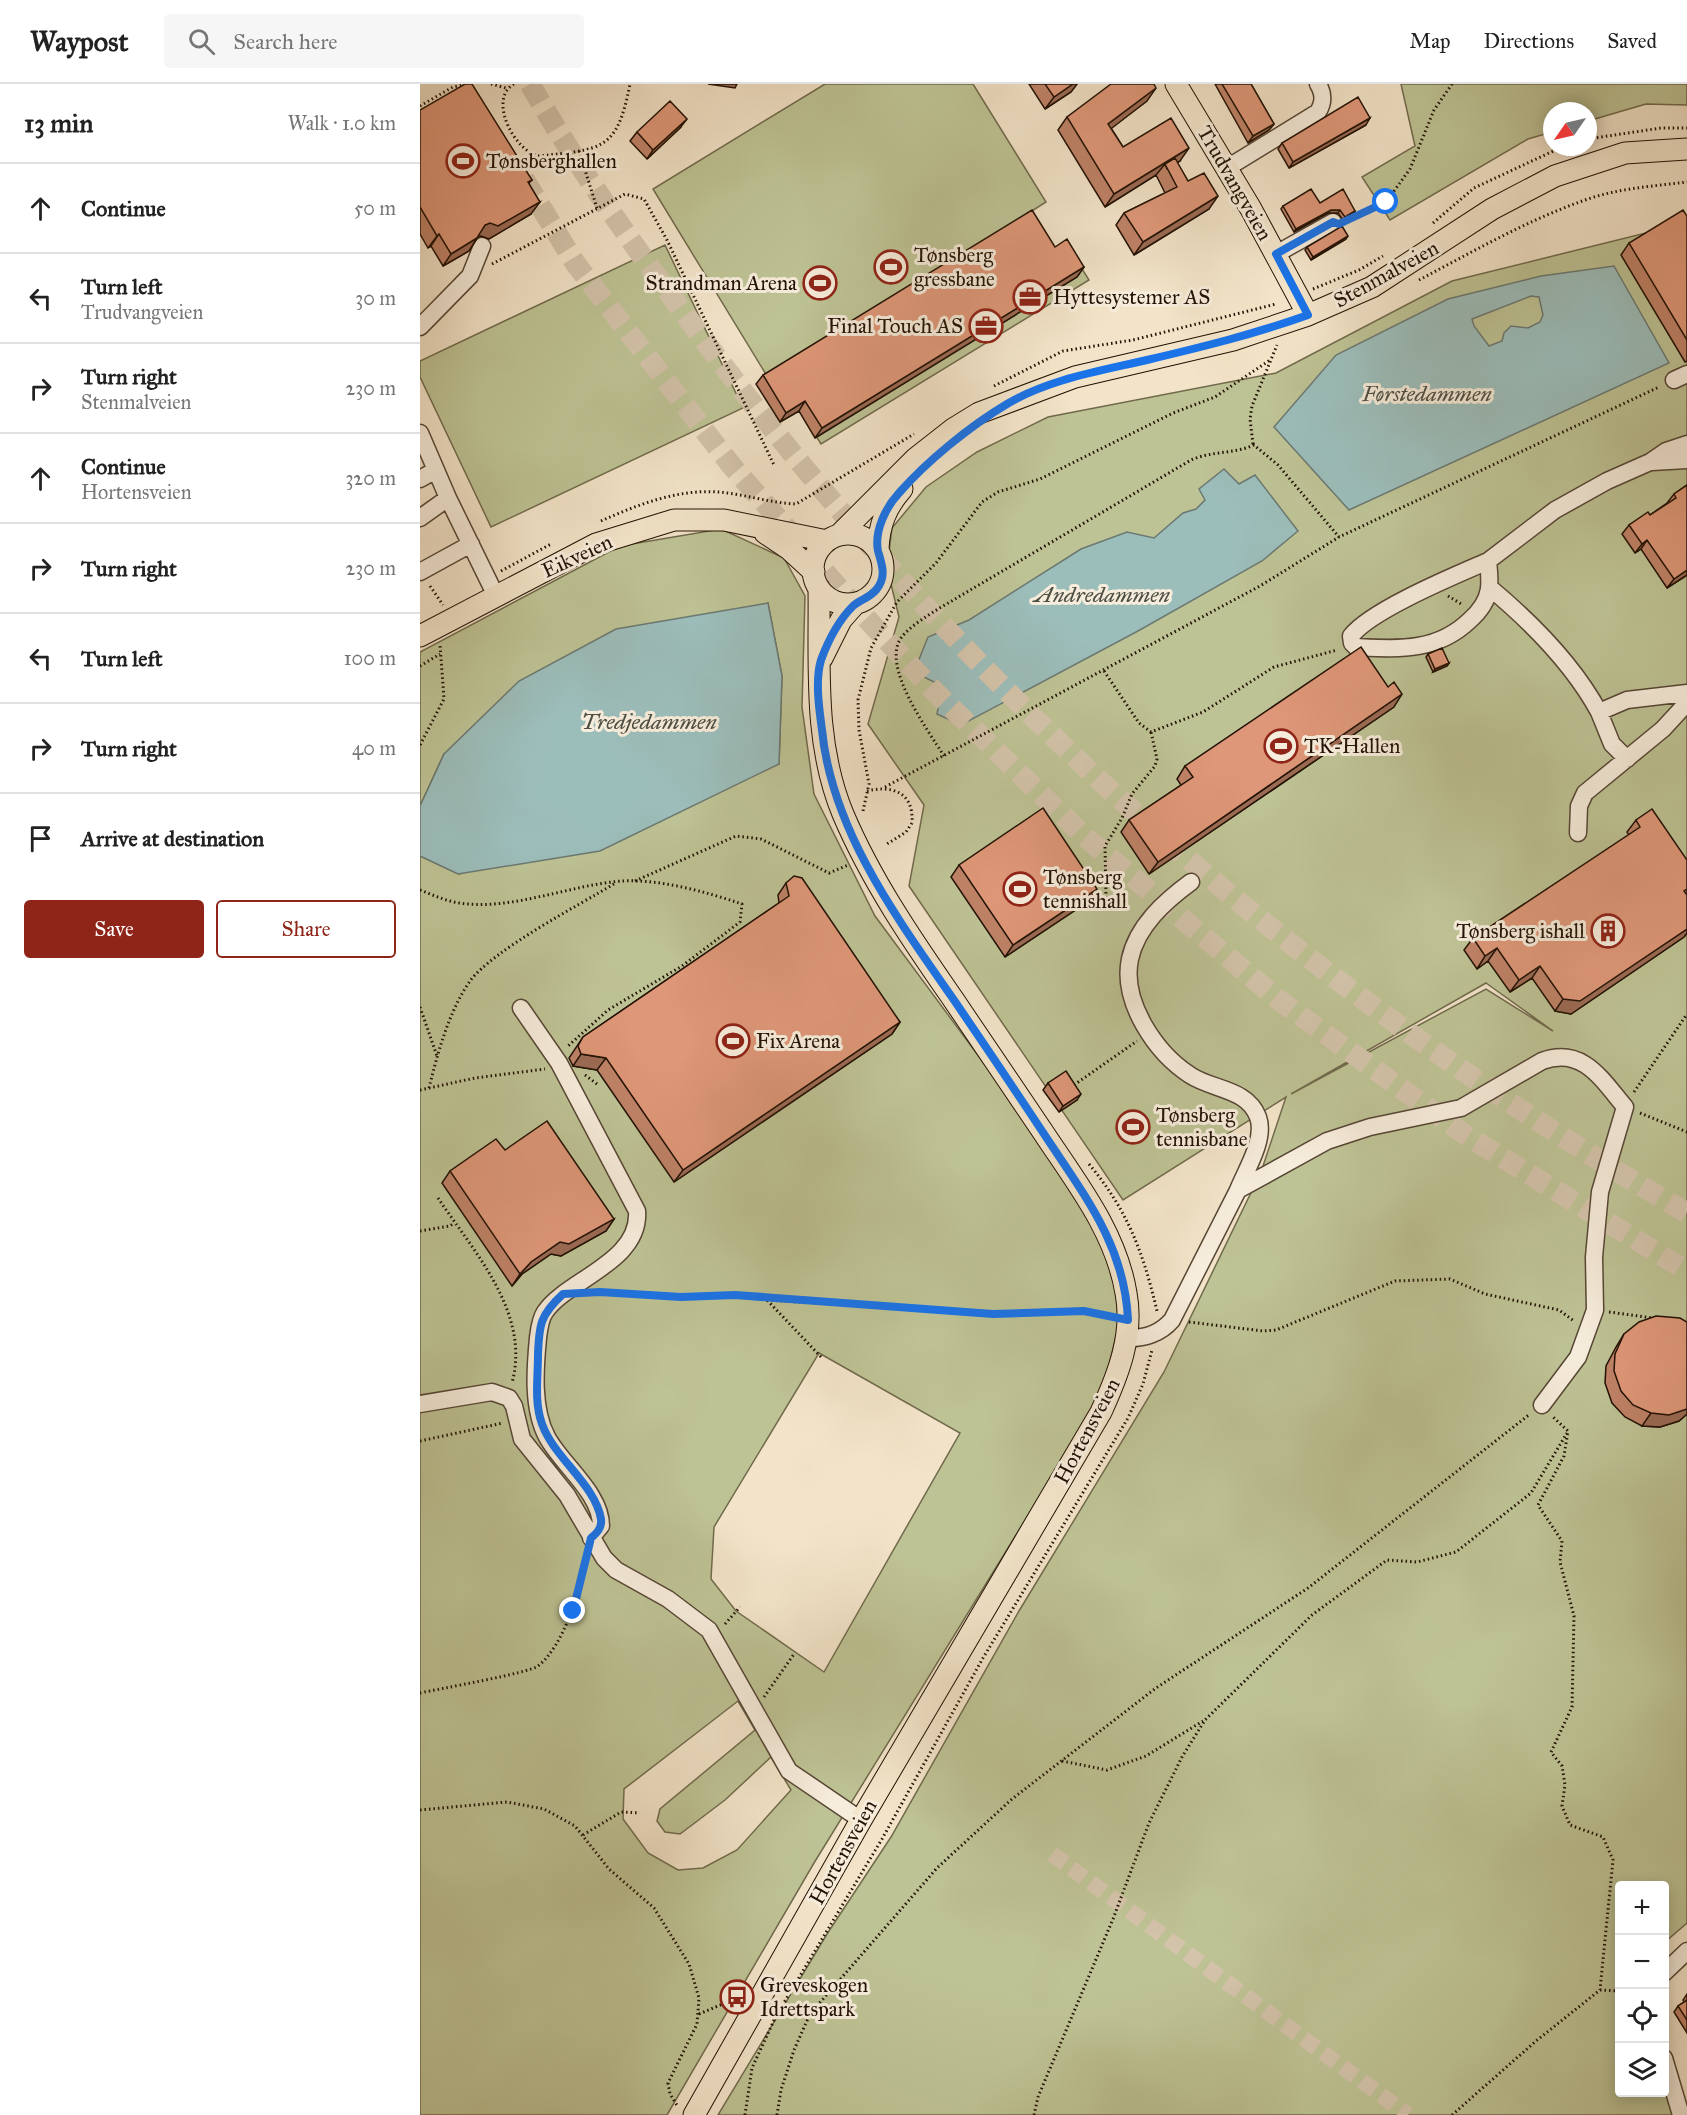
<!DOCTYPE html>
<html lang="en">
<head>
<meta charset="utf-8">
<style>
  body { margin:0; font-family:"IM FELL Great Primer",serif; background:#f6f6f6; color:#222 }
  .controls { position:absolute; right:18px; bottom:18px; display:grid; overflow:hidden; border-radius:6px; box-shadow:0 3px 15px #0003 }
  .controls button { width:54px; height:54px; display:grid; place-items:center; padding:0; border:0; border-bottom:2px solid #e0e0e0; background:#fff; color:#222; font:30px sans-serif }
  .compass { position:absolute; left:1123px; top:18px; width:54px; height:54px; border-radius:50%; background:#fff; box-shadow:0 3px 15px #0003; rotate:236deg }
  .stop { position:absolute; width:18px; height:18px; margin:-14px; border:4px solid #1a73e8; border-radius:50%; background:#fff }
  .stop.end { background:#1a73e8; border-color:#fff; box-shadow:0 2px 6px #0008 }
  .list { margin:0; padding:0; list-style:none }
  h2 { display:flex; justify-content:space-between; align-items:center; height:78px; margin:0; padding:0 24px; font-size:26px }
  h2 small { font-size:20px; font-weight:400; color:#767676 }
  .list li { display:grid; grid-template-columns:39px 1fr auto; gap:18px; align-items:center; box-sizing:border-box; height:90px; padding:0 24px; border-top:2px solid #e0e0e0 }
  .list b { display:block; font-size:22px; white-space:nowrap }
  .list p { margin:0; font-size:20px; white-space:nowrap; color:#767676 }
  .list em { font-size:20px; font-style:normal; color:#767676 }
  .actions { display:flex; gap:12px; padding:18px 24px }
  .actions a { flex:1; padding:14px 0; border:2px solid #8f2418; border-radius:6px; text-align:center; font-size:21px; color:#8f2418 }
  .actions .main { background:#8f2418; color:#fff }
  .icon { flex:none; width:33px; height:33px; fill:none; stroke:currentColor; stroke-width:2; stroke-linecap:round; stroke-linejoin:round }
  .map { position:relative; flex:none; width:1267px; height:2031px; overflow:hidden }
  header { display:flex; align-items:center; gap:36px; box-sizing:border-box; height:84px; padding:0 30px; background:#fff; border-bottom:2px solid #e0e0e0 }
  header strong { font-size:28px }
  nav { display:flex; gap:33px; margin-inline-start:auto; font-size:21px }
  .search { width:420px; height:54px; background:#f6f6f6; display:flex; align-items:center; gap:15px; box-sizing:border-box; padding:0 21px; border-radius:6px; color:#767676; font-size:22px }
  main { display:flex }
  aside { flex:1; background:#fff }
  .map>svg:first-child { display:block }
</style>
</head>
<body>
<header>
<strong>Waypost</strong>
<div class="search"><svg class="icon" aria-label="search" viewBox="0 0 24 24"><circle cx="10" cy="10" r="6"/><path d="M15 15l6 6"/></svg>Search here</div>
<nav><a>Map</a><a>Directions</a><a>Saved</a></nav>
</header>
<main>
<aside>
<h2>13 min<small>Walk · 1.0 km</small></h2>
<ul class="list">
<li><svg class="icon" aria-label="ahead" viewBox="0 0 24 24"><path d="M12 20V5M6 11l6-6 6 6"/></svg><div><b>Continue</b></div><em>50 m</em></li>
<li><svg class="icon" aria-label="left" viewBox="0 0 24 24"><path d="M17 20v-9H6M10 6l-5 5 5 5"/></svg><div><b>Turn left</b><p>Trudvangveien</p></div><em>30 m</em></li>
<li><svg class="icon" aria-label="right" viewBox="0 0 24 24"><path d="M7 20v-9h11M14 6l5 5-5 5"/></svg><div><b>Turn right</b><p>Stenmalveien</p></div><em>230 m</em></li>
<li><svg class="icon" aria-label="ahead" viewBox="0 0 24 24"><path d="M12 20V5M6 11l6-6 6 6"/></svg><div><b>Continue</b><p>Hortensveien</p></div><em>320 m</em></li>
<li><svg class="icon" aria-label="right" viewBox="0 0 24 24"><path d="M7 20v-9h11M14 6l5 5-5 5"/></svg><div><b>Turn right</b></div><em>230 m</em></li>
<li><svg class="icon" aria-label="left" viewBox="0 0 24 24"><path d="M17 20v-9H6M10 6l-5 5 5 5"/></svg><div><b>Turn left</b></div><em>100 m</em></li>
<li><svg class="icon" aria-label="right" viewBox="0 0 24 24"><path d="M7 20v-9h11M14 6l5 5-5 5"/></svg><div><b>Turn right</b></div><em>40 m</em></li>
<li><svg class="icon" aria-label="arrive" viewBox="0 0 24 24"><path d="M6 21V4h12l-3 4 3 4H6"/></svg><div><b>Arrive at destination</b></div></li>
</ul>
<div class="actions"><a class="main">Save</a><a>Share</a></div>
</aside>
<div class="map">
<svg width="1267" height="2031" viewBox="0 0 1267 2031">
  <rect width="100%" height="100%" fill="#f3e4c9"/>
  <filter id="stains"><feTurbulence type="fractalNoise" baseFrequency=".00333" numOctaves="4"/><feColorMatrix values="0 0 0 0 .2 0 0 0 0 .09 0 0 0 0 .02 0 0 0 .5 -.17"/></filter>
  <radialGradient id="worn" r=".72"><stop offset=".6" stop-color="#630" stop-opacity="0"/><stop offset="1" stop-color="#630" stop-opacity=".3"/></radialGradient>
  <path fill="#bec395" stroke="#706a4c" stroke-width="1.5" fill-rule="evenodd" d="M405 0H553L626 118 607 130 631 170 647 161 669 196 401 360 384 333 397 326 347 292 233 105Z
    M981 0H1267V21L1226 20 1168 37V27H1132V48L1108 55 970 136 942 93 995 62Z
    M1258 141 1267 151V1839L1245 1858 1244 1802H1200V2008H1244L1245 1962 1255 2031H298L407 1850 471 1753 599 1527 744 1288 841 1088 866 1013 703 1116 489 802 504 721 448 640 479 533 467 484 472 444 506 403 557 368 628 333 856 289 1032 197ZM1066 899 1133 947 1066 905 871 1010Z
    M245 161 323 324 71 443 0 293V277Z
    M301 445 364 474 385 512 382 623 394 710 455 832 614 1047 689 1161 701 1232 681 1313 394 1779 247 2031H0V772L39 790 359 680 362 592 348 519 24 670 0 722V568L200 462ZM399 1269 540 1349 404 1588 316 1527 291 1495 294 1443ZM318 1617 335 1646 240 1725 237 1737 245 1748 260 1750 305 1716 351 1673 371 1706 317 1766 283 1784 258 1786 228 1769 203 1735 204 1705Z"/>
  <path fill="#9cbebb" stroke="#6b7972" stroke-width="1.5" fill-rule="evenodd" d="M1194 182 1249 279 929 426 854 343 916 271 1028 215 1121 192ZM1111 212 1119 213 1123 231 1120 238 1108 244 1091 242 1084 249 1082 257 1069 262 1054 242 1052 235Z
    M804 385 819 400 835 391 878 447 842 477 718 547 541 641 517 630 522 602 494 588 508 553 549 536 661 465 707 448 734 454 763 429 776 425 785 416 779 405Z
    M348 519 362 592 359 680 180 767 38 790 0 772V722L24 670 99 597 196 545Z"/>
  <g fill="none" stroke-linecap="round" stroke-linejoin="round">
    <path stroke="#d4c4ab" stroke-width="16" stroke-dasharray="16 8" stroke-linecap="butt" d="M632 1770 988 2031"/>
    <path stroke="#d4c4ab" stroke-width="21" stroke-dasharray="21 10" stroke-linecap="butt" d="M110 0C163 93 226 179 290 264 557 620 883 905 1267 1129
      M104 95 155 179 311 381 434 521 515 608 664 752 860 917 1047 1052 1267 1187"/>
    <g stroke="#564635" stroke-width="19">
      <path id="minor" d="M807 84 898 28C904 18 904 10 898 0
        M856 170 913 138
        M0 243 50 192 62 162
        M1254 296 1267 290
        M0 349 28 414 76 512
        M1232 378 1267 376
        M0 395 16 386
        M0 434 28 414
        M1068 477C1036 491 951 526 931 552L932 559 936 563C979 565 1017 568 1050 536 1059 528 1067 517 1069 505 1070 496 1069 486 1068 477L1135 426 1187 397 1230 378 1246 367 1267 360
        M0 488 51 460
        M1069 503C1111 538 1153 580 1179 628L1207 616 1267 609
        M1179 628 1192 660 1207 675
        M1158 749 1159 722 1165 709 1243 645 1267 619
        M771 798C745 817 717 842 710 875 701 918 736 969 770 991 792 1006 827 1004 838 1033 846 1055 826 1086 818 1106
        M101 924 139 979 217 1127C221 1178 146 1196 125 1228 120 1235 119 1246 118 1254 115 1285 112 1325 127 1353 142 1381 181 1409 181 1442L171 1454
        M706 1254C724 1255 741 1249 752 1236L818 1106 907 1057 950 1043 1041 1024 1122 977C1163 962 1182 996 1205 1023L1180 1108 1174 1173 1175 1226 1158 1273 1122 1321
        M0 1320 72 1308 89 1314 94 1322 102 1355 147 1411 184 1474 196 1486 248 1515 289 1546 369 1687 441 1736
        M1244 1889 1267 1867
        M1244 1974 1261 2031"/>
    </g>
    <g stroke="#221104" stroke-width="23">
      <path id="major" d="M756 0 831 125 888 231
        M345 449 369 465 394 488
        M393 485a35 35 0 1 1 70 0a35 35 0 1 1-70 0Z
        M419 451 496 374 533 345 559 329 655 293 813 256 888 231 952 203 1072 125 1135 92 1205 69 1267 65
        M458 465C459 441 466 423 482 405
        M0 552 176 460 254 436H304L407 457
        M402 574 421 536 436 519
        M274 2031 441 1736 681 1328C698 1291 714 1251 706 1209 696 1148 656 1098 623 1048 593 1003 563 959 533 915 492 856 451 796 423 730 393 658 400 580 399 504"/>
    </g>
    <path stroke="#221104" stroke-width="3" stroke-dasharray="1.5 3" stroke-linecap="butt" d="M71 0 86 4
      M94 0C67 15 95 68 119 72 183 65 197 67 210 0
      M0 22 33 3 49 0
      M1168 55 1241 44H1267
      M159 67 177 124
      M929 135 966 118 990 85 1014 26 1032 0
      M1013 139 1054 104 1142 63
      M72 180 205 110 224 115 247 156 354 381
      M999 196C1054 167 1111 134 1171 114 1202 104 1235 102 1267 98
      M893 205 939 186 963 172
      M574 302 643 267 713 256 856 220
      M833 360 830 335 832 322 857 261
      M181 437C217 421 257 405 298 408 324 410 350 419 376 420L494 350
      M81 487 131 460
      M10 502 23 521
      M1028 512 1043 521
      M0 582 20 570
      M684 587 719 639 731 648 783 628 854 583 917 566
      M0 661 24 615 20 561
      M524 672C508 646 461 583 481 554 490 542 506 533 518 525L771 376C791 367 814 370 834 361L858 381 919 453
      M465 703 840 502 919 453 1239 303
      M447 707C472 701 494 708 492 739L486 748 467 760
      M443 727 449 700 439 646 438 616 451 564 477 518 516 479 562 418 578 408 620 395 753 329 795 313 850 276
      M215 797 316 752 341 755 409 789 428 781
      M0 806C13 811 26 817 39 819 92 827 149 801 202 797 241 795 286 808 322 820L320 838 262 882 188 926 147 963
      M686 814 685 762 702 734 712 710 735 682 737 675 731 648
      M0 923 17 972
      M165 991 177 1000
      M654 1001 717 957
      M9 1004C18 968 29 927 50 897 73 866 159 821 194 800
      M0 1006 55 994 125 985
      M1214 1008 1267 930
      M1220 1029 1267 1048
      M669 1080C708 1127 723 1168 737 1227
      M18 1114C54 1168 111 1229 92 1299
      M0 1147 30 1142 34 1139
      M177 1208 261 1213 315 1211 347 1216 402 1274
      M347 1216 573 1230 664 1227 691 1232
      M1189 1228 1233 1234
      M769 1238 843 1247 856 1246 975 1197 1030 1195 1065 1210 1139 1226 1154 1237
      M0 1357 83 1339
      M305 1540 320 1523
      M0 1609C18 1605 109 1589 118 1582 143 1563 160 1507 166 1477
      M344 1613 374 1570
      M642 1677 687 1686 726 1672 783 1637
      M0 1726 87 1718 124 1725 155 1742 189 1785 234 1824 269 1880 279 1914 277 1940 248 1999 250 2010 258 2023
      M163 1751 201 1728 219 1729
      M1180 1906 1200 1907
      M279 1930 317 1914
      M325 2031 332 1984 356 1932 462 1755 563 1574 708 1334 723 1300 732 1266
      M357 2031 361 2006 374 1966 390 1930 517 1784 592 1715 736 1604 888 1504 1110 1330
      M614 2031 618 2013 693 1835 729 1739 762 1673 785 1636 892 1531 967 1476 997 1478 1036 1468 1111 1409 1147 1349
      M1032 2031 1116 1957 1180 1906 1193 1776 1183 1753 1150 1741 1142 1722 1145 1701 1142 1682 1131 1668 1152 1623 1154 1532 1140 1478 1142 1457 1118 1421 1144 1372 1148 1347 1133 1333"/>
    <use href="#minor" stroke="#f7eddc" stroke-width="16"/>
    <use href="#major" stroke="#f3e4c9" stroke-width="21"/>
  </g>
  <path fill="#bf8267" stroke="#221104" stroke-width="1.5" d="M609 0H657L651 8 625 25Z
    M795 0H831L854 40 849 46 828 59Z
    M727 17 691 44 703 63 760 77 757 79 768 97 789 125 714 171 696 141 704 129 745 109 736 91 685 123 638 46 647 33Z
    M0 26 112 96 109 99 111 130 69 155 61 152 58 153 49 167 23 182 11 162 8 164 0 150Z
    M946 41 869 84 858 65 862 59Z
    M260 44 227 75 210 57 217 48Z
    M900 119 935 127 933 130 923 136 918 129H908L874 148 861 125 863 122Z
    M1267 132V277L1265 278 1201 171 1209 159Z
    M926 155 891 176 885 166 887 163Z
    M635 163 664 183 657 193 395 354 379 327 360 338 336 300 343 291Z
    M1267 401V491L1247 504 1221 465 1215 469 1202 450 1209 441 1230 431 1247 419 1254 410Z
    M1008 570 1029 579 1027 582 1013 588 1006 573Z
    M974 623 729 790 701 748 709 736 761 701 757 695 765 682Z
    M1216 736 1267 776V849L1264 853 1151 930 1135 927 1112 894 1090 908 1068 877 1057 885 1044 866 1053 854 1209 751 1207 748Z
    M539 781 669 817 585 873 531 793Z
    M366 799 480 938 472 950 254 1098 177 986 153 982 149 974 163 953 359 819 358 811Z
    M628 999 657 1016 639 1028 623 1006Z
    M85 1066 194 1135 186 1147 141 1172 131 1170 102 1190 92 1202 22 1099 30 1087Z
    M1267 1238V1330L1259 1337 1240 1343 1222 1342 1205 1333 1192 1319 1185 1299 1186 1282 1196 1263 1204 1250Z
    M1267 1910V1949L1254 1928 1258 1922 1264 1918 1263 1916Z"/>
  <path fill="#9b6a54" stroke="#221104" stroke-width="1.5" d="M288 0H317L315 4Z
    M653 0H657L651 8 625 25 634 13Z
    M736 4 727 17 679 54 688 40Z
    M950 34 946 41 869 84 873 78Z
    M267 35 260 44 227 75 233 66Z
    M854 40 849 46 828 59 833 52Z
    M769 64 760 77 747 85 745 80 736 91 685 123 694 110Z
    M798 112 789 125 714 171 723 158Z
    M120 118 111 130 69 155 61 152 56 153 65 141Z
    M911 126H920L918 129H908L874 148 876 145Z
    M935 127 933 130 923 136 925 133Z
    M19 150 11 162 8 164 17 152Z
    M928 152 926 155 891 176 893 173Z
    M57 154 49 167 23 182 31 170Z
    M664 183 657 193 395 354 402 344Z
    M385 317 379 327 360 338 366 329Z
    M1227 456 1221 465 1215 469 1222 460Z
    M1267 486V491L1247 504 1254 495Z
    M1029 579 1027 582 1013 588 1015 585Z
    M982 610 974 623 729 790 738 778Z
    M677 805 669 817 585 873 593 861Z
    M1267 845V849L1264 853 1151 930 1135 927 1143 915Z
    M1077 864 1068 877 1057 885 1065 872Z
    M1120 882 1112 894 1090 908 1099 896Z
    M480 938 472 950 254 1098 263 1086Z
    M161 970 186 974 177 986 153 982Z
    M661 1010 657 1016 639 1028 643 1022Z
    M194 1135 186 1147 141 1172 131 1170 102 1190 92 1202 100 1190 111 1178 140 1158Z
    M1267 1325V1330L1259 1337 1240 1343 1222 1342 1231 1329Z"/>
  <path fill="#de9778" stroke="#221104" stroke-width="1.5" d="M45 0H52L112 96 108 98 120 118 78 142 70 139 65 141 57 154 31 170 19 150 17 152 0 123V26Z
    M625 0H653L634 13Z
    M691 0H734L736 4 688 40 703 63 751 34 769 64 694 110 647 33Z
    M802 0H831L854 40 833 52Z
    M938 13 950 34 873 78 862 59Z
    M250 17 267 35 233 66 217 48Z
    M755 74 768 97 784 89 798 112 723 158 704 129 757 103 745 80Z
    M891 105 900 119 923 105 935 127 925 133 920 126H911L876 145 863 122Z
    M612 126 635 163 647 155 664 183 402 344 385 317 366 329 343 291Z
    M1263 126 1267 132V256L1209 159Z
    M922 142 928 152 893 173 887 163Z
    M1267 401V486L1254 495 1227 456 1222 460 1209 441 1228 428 1230 431 1256 414 1254 410Z
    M941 563 968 603 974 598 982 610 738 778 709 736 773 693 765 682Z
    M1022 564 1029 579 1015 585 1008 570Z
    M623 724 677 805 593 861 539 781Z
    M1232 725 1267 776V805L1264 807 1267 811V845L1160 917 1143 915 1120 882 1099 896 1077 864 1065 872 1053 854 1220 743 1216 736Z
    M374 792 382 794 480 938 263 1086 186 974 161 970 158 962 163 953 369 812 366 799Z
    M646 987 661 1010 643 1022 628 999Z
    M127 1037 194 1135 149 1160 140 1158 111 1178 100 1190 30 1087 76 1055 85 1066Z
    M1236 1232 1260 1234 1267 1238V1325L1249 1331 1231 1329 1213 1321 1201 1307 1194 1287 1195 1270 1204 1250 1219 1238Z
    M1267 1916V1936L1258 1922Z"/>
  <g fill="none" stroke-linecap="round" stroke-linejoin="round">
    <path stroke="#1a73e8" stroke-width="8" d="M153 1527 171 1454C177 1449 182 1444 181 1435 175 1400 134 1374 122 1340 114 1318 118 1294 118 1271 119 1241 120 1231 143 1210L180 1208 261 1213 315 1211 573 1230 664 1227 708 1236C705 1165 668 1116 630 1059 599 1012 568 966 536 919 479 837 412 748 402 646 399 624 395 596 401 576 408 557 419 536 433 522 440 516 449 514 456 506 467 493 462 481 458 467 454 447 466 423 479 409 507 377 550 342 587 320 629 295 680 287 727 276 782 263 835 250 888 231L856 170 913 138 919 140 966 118"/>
  </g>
  <defs>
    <g id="stadium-ring" transform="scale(1.725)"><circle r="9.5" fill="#f7eddc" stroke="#8f2418" stroke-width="1.5"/><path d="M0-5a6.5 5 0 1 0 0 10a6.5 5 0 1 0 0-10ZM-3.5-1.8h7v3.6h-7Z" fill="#8f2418"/></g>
    <g id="office-ring" transform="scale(1.725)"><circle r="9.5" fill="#f7eddc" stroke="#8f2418" stroke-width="1.5"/><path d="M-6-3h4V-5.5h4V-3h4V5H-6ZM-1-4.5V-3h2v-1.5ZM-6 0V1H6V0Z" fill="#8f2418"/></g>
    <g id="building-ring" transform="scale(1.725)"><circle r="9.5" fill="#f7eddc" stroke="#8f2418" stroke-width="1.5"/><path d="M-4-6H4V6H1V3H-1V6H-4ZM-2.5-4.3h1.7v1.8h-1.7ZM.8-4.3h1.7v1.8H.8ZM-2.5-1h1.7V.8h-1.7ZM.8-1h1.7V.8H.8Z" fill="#8f2418"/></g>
    <g id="bus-ring" transform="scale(1.725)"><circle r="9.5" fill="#f7eddc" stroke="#8f2418" stroke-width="1.5"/><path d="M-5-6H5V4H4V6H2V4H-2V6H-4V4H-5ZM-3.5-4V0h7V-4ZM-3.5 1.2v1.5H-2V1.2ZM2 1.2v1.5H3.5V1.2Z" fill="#8f2418"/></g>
  </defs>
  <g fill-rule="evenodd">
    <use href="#stadium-ring" x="43" y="77"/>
    <use href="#stadium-ring" x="471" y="183"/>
    <use href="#stadium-ring" x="400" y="199"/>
    <use href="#office-ring" x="610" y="213"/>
    <use href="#office-ring" x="566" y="242"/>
    <use href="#stadium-ring" x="861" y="662"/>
    <use href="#stadium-ring" x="600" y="805"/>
    <use href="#building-ring" x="1188" y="847"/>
    <use href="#stadium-ring" x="313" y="957"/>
    <use href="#stadium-ring" x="713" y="1043"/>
    <use href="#bus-ring" x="317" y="1913"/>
  </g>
  <g text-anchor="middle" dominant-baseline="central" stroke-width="6" stroke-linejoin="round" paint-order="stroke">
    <g font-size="21" fill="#221104" stroke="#f7eddc" text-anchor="start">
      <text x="66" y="77">Tønsberghallen</text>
      <text x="494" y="171">Tønsberg<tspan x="494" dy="24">gressbane</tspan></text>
      <text x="377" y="199" text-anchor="end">Strandman Arena</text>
      <text x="633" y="213">Hyttesystemer AS</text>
      <text x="543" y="242" text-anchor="end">Final Touch AS</text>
      <text x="884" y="662">TK-Hallen</text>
      <text x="623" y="793">Tønsberg<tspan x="623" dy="24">tennishall</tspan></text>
      <text x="1165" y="847" text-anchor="end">Tønsberg ishall</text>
      <text x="336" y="957">Fix Arena</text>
      <text x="736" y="1031">Tønsberg<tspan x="736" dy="24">tennisbane</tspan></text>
      <text x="340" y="1901">Greveskogen<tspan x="340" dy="24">Idrettspark</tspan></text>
    </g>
    <g font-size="21" fill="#221104" stroke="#f7eddc">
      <text transform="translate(815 99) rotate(60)">Trudvangveien</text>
      <text transform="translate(966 190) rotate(-29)">Stenmalveien</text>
      <text transform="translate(157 472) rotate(-25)">Eikveien</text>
      <text transform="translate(667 1347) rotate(-62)">Hortensveien</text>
      <text transform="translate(423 1768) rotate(-61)">Hortensveien</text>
    </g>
    <g font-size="22" font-style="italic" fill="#4d4e44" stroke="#f7eddc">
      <text x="1007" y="309">Førstedammen</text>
      <text x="682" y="510">Andredammen</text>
      <text x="229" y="637">Tredjedammen</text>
    </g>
  </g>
  <rect width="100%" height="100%" filter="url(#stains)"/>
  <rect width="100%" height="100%" fill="url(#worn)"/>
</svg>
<div class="controls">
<button>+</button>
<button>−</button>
<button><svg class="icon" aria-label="locate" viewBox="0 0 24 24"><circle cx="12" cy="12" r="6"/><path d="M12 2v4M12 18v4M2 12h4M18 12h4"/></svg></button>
<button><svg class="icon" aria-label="layers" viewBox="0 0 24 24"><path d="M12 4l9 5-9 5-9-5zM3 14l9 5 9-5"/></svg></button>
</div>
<svg class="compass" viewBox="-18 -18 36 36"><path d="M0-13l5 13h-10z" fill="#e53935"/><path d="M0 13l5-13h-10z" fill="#767676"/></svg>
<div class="stop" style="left:966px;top:118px"></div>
<div class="stop end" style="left:153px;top:1527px"></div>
</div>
</main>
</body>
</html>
